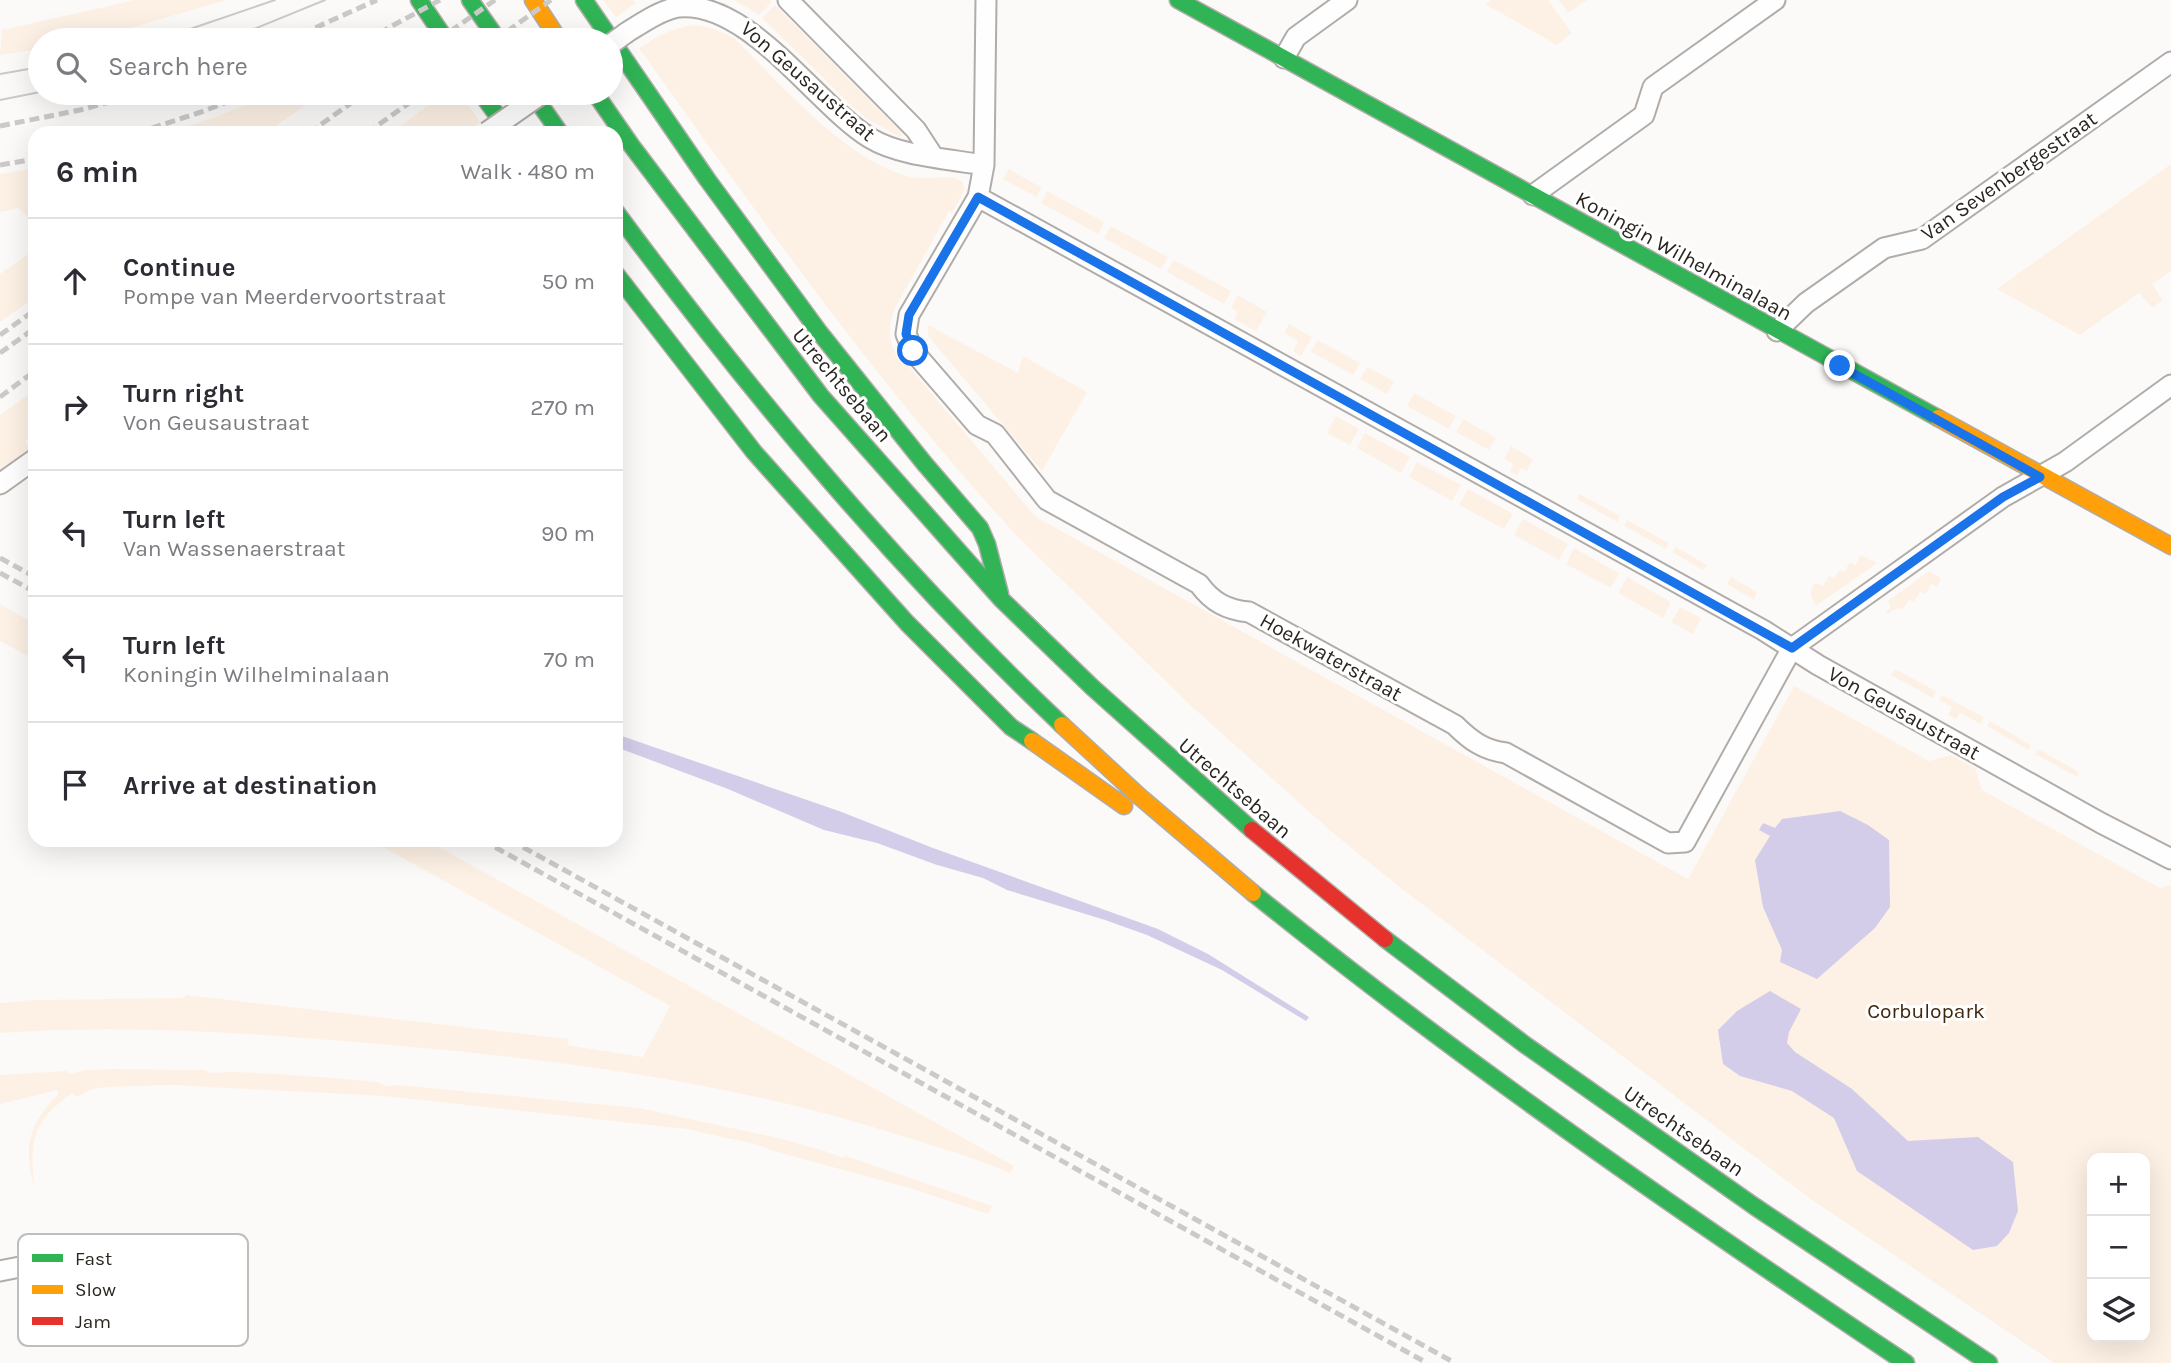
<!DOCTYPE html>
<html lang="en">
<head>
<meta charset="utf-8">
<style>
  body { margin:0; font-family:Karla,sans-serif; background:#f2f2f3; color:#2b2b33 }
  .controls { position:absolute; right:21px; bottom:21px; display:grid; overflow:hidden; border-radius:14px; box-shadow:0 7px 28px #0002 }
  .controls button { width:63px; height:63px; display:grid; place-items:center; padding:0; border:0; border-bottom:2px solid #e1e1e2; background:#fff; color:#2b2b33; font:35px sans-serif }
  .stop { position:absolute; width:21px; height:21px; margin:-16px; border:5px solid #1a73e8; border-radius:50%; background:#fff }
  .stop.end { background:#1a73e8; border-color:#fff; box-shadow:0 2px 7px #0008 }
  .list { margin:0; padding:0; list-style:none }
  h2 { display:flex; justify-content:space-between; align-items:center; height:91px; margin:0; padding:0 28px; font-size:30px }
  h2 small { font-size:23px; font-weight:400; color:#7c7c81 }
  .list li { display:grid; grid-template-columns:46px 1fr auto; gap:21px; align-items:center; box-sizing:border-box; height:126px; padding:0 28px; border-top:2px solid #e1e1e2 }
  .list b { display:block; font-size:26px; white-space:nowrap }
  .list p { margin:0; font-size:23px; white-space:nowrap; color:#7c7c81 }
  .list em { font-size:23px; font-style:normal; color:#7c7c81 }
  .icon { flex:none; width:38px; height:38px; fill:none; stroke:currentColor; stroke-width:2; stroke-linecap:round; stroke-linejoin:round }
  .map { position:relative; flex:none; width:2171px; height:1363px; overflow:hidden }
  .search { position:absolute; background:#fff; box-shadow:0 7px 28px #0002; left:28px; top:28px; width:595px; height:77px; display:flex; align-items:center; gap:18px; box-sizing:border-box; padding:0 24px; border-radius:38px; color:#7c7c81; font-size:26px }
  .panel { position:absolute; background:#fff; box-shadow:0 7px 28px #0002; left:28px; top:126px; width:595px; height:721px; border-radius:21px }
  .map>svg:first-child { display:block }
</style>
</head>
<body>
<div class="map">
<svg width="2171" height="1363" viewBox="0 0 2171 1363">
  <rect width="100%" height="100%" fill="#fcfaf8"/>
  <path fill="#fdf1e5" fill-rule="evenodd" d="M135 0H227L99 37 85 40H40V49L0 55 2 30Z
    M603 0H633L636 3 616 17Z
    M734 0H771L772 2 759 15Z
    M1491 0H1548L1572 33 1557 45 1485 4Z
    M1559 0H1587L1568 13Z
    M775 5 903 134 900 137 867 119 852 106 762 18Z
    M695 25 712 28 734 38C779 82 836 149 895 172 903 175 913 178 922 178 937 179 950 173 963 182L964 191 952 213 949 211 895 308C887 329 888 346 902 364L905 362 1036 517 1688 879 1794 686 1929 761 1951 755 1975 768 1982 790 2160 888 2171 885V1363H2054L1812 1200 1402 889 1334 834 1190 705 1016 535C877 384 758 215 639 48 658 35 673 28 695 25ZM2092 1158H2145V1337H2092Z
    M274 93H322L266 133H165L213 118Z
    M445 93H460L480 122 465 133H391Z
    M2171 164V271L2152 284 2163 300 2152 308 2139 293 2080 335 1997 289Z
    M35 168V216L31 220 18 208 0 212V174Z
    M1009 169 1042 188 1036 197 1003 179Z
    M1047 191 1104 222 1098 234 1041 203Z
    M1111 226 1168 257 1161 269 1104 238Z
    M35 249V297L0 322V274Z
    M1174 260 1231 291 1224 304 1167 272Z
    M1238 295 1267 312 1256 331 1234 319 1238 312 1231 308Z
    M1289 324 1312 337 1301 356 1293 351 1298 341 1284 333Z
    M928 325 1018 373 1023 356 1087 392 1042 471 928 336Z
    M1318 340 1360 363 1353 375 1311 352Z
    M1367 367 1394 381 1387 394 1360 379Z
    M35 390V435L25 442 30 449 0 469V415Z
    M1414 393 1456 416 1449 429 1407 406Z
    M1336 416 1359 429 1350 445 1327 433Z
    M1463 419 1496 438 1489 450 1456 432Z
    M1365 433 1410 457 1401 473 1357 448Z
    M1511 446 1533 459 1527 471 1521 468 1517 475 1510 471 1513 464 1504 459Z
    M1417 462 1461 485 1452 501 1409 477Z
    M1468 489 1513 514 1504 529 1459 505Z
    M1580 494 1620 516 1617 522 1577 499Z
    M1523 519 1568 544 1559 560 1514 535Z
    M1627 520 1669 543 1666 549 1624 526Z
    M1676 547 1707 565 1703 570 1672 552Z
    M1574 548 1619 573 1611 588 1566 564Z
    M1861 555 1877 563 1816 606C1811 596 1808 592 1815 583L1823 586 1829 576 1834 578 1840 570 1844 572 1850 562 1855 565Z
    M1929 571 1941 578 1937 587 1931 584 1926 594 1920 592 1914 602 1909 600 1902 610 1898 608 1885 615 1890 607 1888 601Z
    M1627 577 1671 602 1663 618 1618 593Z
    M1731 577 1757 592 1754 600 1727 584Z
    M0 604 35 624V660L0 641Z
    M1680 607 1701 618 1693 634 1671 622Z
    M1895 669 1936 691 1933 698 1891 675Z
    M1942 695 1984 717 1981 724 1960 713 1956 719 1948 715 1952 707 1939 700Z
    M1990 721 2031 745 2028 750 1987 726Z
    M2038 749 2079 772 2077 777 2035 754Z
    M370 840H426L1014 1166 1010 1173C976 1158 940 1148 905 1137 741 1084 572 1061 401 1046 267 1034 135 1024 0 1033V1003L32 1000 184 998 186 995 569 1039 567 1045 643 1057 670 1006Z
    M115 1069 205 1070C214 1076 225 1071 236 1072 284 1074 331 1078 378 1082L385 1086 399 1085 639 1108 778 1138 825 1151 843 1158 846 1156 992 1206 988 1214 913 1189 770 1150 759 1145 686 1129 384 1096 171 1085 107 1087 93 1089 77 1097 73 1093C32 1120 29 1144 35 1190 23 1149 27 1126 58 1094L57 1090 0 1104V1075L66 1071 72 1074 85 1070Z"/>
  <path fill="#d3cde9" d="M616 734 839 811 933 848 1158 929 1208 954 1309 1017 1306 1021 1222 970 1147 935 1105 920 1007 890 983 878 937 865 877 843 824 830 728 789 616 747Z
    M1840 811 1868 825 1889 840 1890 907 1875 928 1817 979 1780 962 1782 950 1763 907 1755 860 1770 836 1759 830 1763 823 1775 828 1782 819Z
    M1770 991 1801 1009 1789 1032 1787 1043 1795 1052 1852 1089 1908 1141 1978 1137 2013 1162 2018 1211 2009 1233 1997 1246 1973 1250 1857 1171 1834 1118 1792 1091 1740 1076 1723 1064 1718 1030 1737 1011Z"/>
  <g fill="none" stroke-linecap="round" stroke-linejoin="round">
    <g stroke="#b0aca9" stroke-width="23">
      <path id="street" d="M788 0 916 130 933 156
        M986 0 984 165 978 197 909 315 906 334 913 351 977 425 995 434 1047 500 1199 584C1212 602 1227 610 1249 612L1455 725C1471 741 1484 750 1506 753L1668 843 1685 842 1792 648 2003 497 2065 462 2171 385
        M626 33C642 23 659 11 678 7 749 0 815 104 870 138 899 156 949 159 984 165
        M1284 58 1296 37 1347 0
        M1533 195 1644 115 1653 87 1775 0
        M978 197 1763 630 1818 665 2101 823 2171 859
        M1777 331 1806 303 1884 248 1922 239 2171 62
        M0 484 35 459
        M0 1271 35 1264"/>
    </g>
    <g stroke="#b0aca9" stroke-width="19">
      <path id="fast" d="M419 0 446 40
        M470 0 498 40
        M584 0 707 179 820 333 924 463 980 528 987 544 1000 594
        M1178 0 1938 418
        M481 93 510 133
        M532 93 560 133
        M595 93 631 145
        M631 145 821 396 1001 599 1092 687 1252 830
        M616 212C752 395 896 568 1062 725
        M616 274 754 452 907 623 1011 727 1032 741
        M1253 893C1462 1062 1683 1214 1906 1363
        M1385 939 1524 1044 1754 1206 1989 1363"/>
    </g>
    <g stroke="#b0aca9" stroke-width="19">
      <path id="slow" d="M533 0 559 40
        M1938 418 2171 546
        M1062 725 1139 796 1253 893
        M1032 741 1124 806"/>
    </g>
    <g stroke="#b0aca9" stroke-width="19">
      <path id="jam" d="M1252 830 1385 939"/>
    </g>
    <use href="#street" stroke="#fffefe" stroke-width="19"/>
    <use href="#fast" stroke="#30b455" stroke-width="16"/>
    <use href="#slow" stroke="#ff9f0a" stroke-width="16"/>
    <use href="#jam" stroke="#e5322d" stroke-width="16"/>
    <path stroke="#cbcac8" stroke-width="2" d="M158 40 275 0
      M227 40 325 0
      M0 74 40 67
      M0 100 40 92"/>
    <path stroke="#cbcac8" stroke-width="5" stroke-dasharray="10 5" stroke-linecap="butt" d="M288 40 377 0
      M366 40 440 0
      M438 40 495 0
      M495 40 551 0
      M0 126 80 110 143 93
      M137 133 201 112 251 93
      M309 133 365 93
      M367 133 423 93
      M0 165 35 159
      M0 335 35 310
      M0 353 35 328
      M0 397 35 371
      M0 558 35 577
      M0 573 35 592
      M482 840 1427 1363
      M510 840 1455 1363"/>
    <g stroke="#b0aca9" stroke-width="23" stroke-linecap="butt">
      <path id="street-bridge" d="M611 44 626 33
        M487 132 543 93"/>
    </g>
    <use href="#street-bridge" stroke="#fffefe" stroke-width="19"/>
  </g>
  <g fill="none" stroke-linecap="round" stroke-linejoin="round">
    <path stroke="#1a73e8" stroke-width="9" d="M913 351 906 334 909 315 978 197 1792 648 2003 497 2040 477 1840 366"/>
  </g>
  <g text-anchor="middle" dominant-baseline="central" stroke-width="6" stroke-linejoin="round" paint-order="stroke">
    <g font-size="21" fill="#2a251f" stroke="#fff">
      <text transform="translate(808 81) rotate(41)">Von Geusaustraat</text>
      <text transform="translate(2009 176) rotate(-35)">Van Sevenbergestraat</text>
      <text transform="translate(1684 256) rotate(29)">Koningin Wilhelminalaan</text>
      <text transform="translate(842 385) rotate(50)">Utrechtsebaan</text>
      <text transform="translate(1331 657) rotate(29)">Hoekwaterstraat</text>
      <text transform="translate(1904 713) rotate(29)">Von Geusaustraat</text>
      <text transform="translate(1235 788) rotate(41)">Utrechtsebaan</text>
      <text transform="translate(1684 1131) rotate(35)">Utrechtsebaan</text>
    </g>
    <g font-size="21" fill="#3e270d" stroke="#fff">
      <text x="1926" y="1011">Corbulopark</text>
    </g>
  </g>
  <rect x="18" y="1234" width="230" height="112" rx="10" fill="#fff" stroke="#bfbebc" stroke-width="2"/>
  <rect x="32" y="1254" width="31" height="8" fill="#30b455"/>
  <rect x="32" y="1285" width="31" height="9" fill="#ff9f0a"/>
  <rect x="32" y="1317" width="31" height="8" fill="#e5322d"/>
  <g font-size="19" fill="#2a251f">
    <text x="75" y="1265">Fast</text>
    <text x="75" y="1296">Slow</text>
    <text x="75" y="1328">Jam</text>
  </g>
</svg>
<div class="controls">
<button>+</button>
<button>−</button>
<button><svg class="icon" aria-label="layers" viewBox="0 0 24 24"><path d="M12 4l9 5-9 5-9-5zM3 14l9 5 9-5"/></svg></button>
</div>
<div class="stop" style="left:913px;top:351px"></div>
<div class="stop end" style="left:1840px;top:366px"></div>
<div class="search"><svg class="icon" aria-label="search" viewBox="0 0 24 24"><circle cx="10" cy="10" r="6"/><path d="M15 15l6 6"/></svg>Search here</div>
<section class="panel">
<h2>6 min<small>Walk · 480 m</small></h2>
<ul class="list">
<li><svg class="icon" aria-label="ahead" viewBox="0 0 24 24"><path d="M12 20V5M6 11l6-6 6 6"/></svg><div><b>Continue</b><p>Pompe van Meerdervoortstraat</p></div><em>50 m</em></li>
<li><svg class="icon" aria-label="right" viewBox="0 0 24 24"><path d="M7 20v-9h11M14 6l5 5-5 5"/></svg><div><b>Turn right</b><p>Von Geusaustraat</p></div><em>270 m</em></li>
<li><svg class="icon" aria-label="left" viewBox="0 0 24 24"><path d="M17 20v-9H6M10 6l-5 5 5 5"/></svg><div><b>Turn left</b><p>Van Wassenaerstraat</p></div><em>90 m</em></li>
<li><svg class="icon" aria-label="left" viewBox="0 0 24 24"><path d="M17 20v-9H6M10 6l-5 5 5 5"/></svg><div><b>Turn left</b><p>Koningin Wilhelminalaan</p></div><em>70 m</em></li>
<li><svg class="icon" aria-label="arrive" viewBox="0 0 24 24"><path d="M6 21V4h12l-3 4 3 4H6"/></svg><div><b>Arrive at destination</b></div></li>
</ul>
</section>
</div>
</body>
</html>
